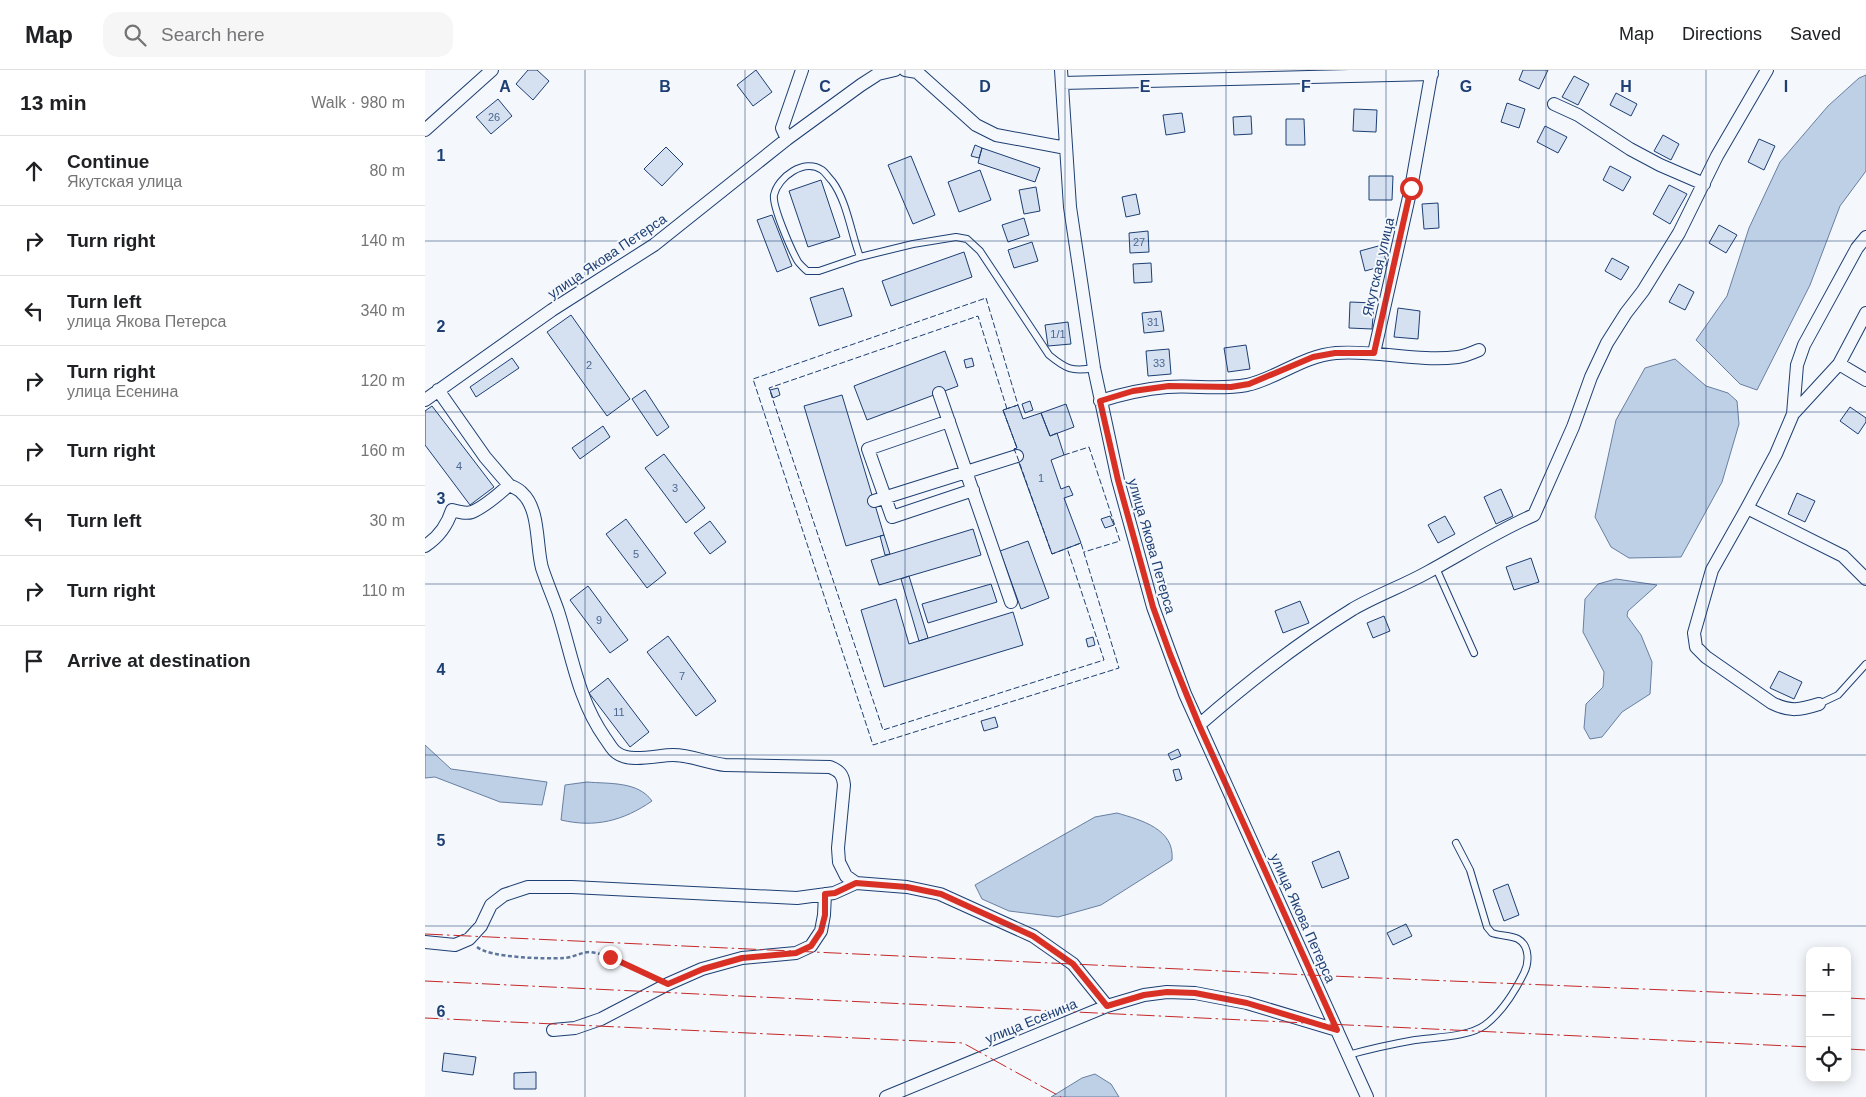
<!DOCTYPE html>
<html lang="en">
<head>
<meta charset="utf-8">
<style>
  body { margin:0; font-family:Arial,sans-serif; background:#f6f6f6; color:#202124 }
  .controls { position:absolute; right:15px; bottom:15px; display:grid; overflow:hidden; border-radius:10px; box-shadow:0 2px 12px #0003 }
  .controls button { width:45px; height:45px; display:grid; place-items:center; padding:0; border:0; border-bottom:1px solid #e0e0e0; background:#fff; color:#202124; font:25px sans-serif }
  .stop { position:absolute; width:15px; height:15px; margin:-11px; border:4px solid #d93025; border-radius:50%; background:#fff }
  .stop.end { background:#d93025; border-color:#fff; box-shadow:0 1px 5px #0008 }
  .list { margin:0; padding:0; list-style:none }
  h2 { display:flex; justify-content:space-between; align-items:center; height:65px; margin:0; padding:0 20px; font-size:21px }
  h2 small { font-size:16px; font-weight:400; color:#757577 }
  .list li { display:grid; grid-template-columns:32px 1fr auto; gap:15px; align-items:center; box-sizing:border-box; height:70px; padding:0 20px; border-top:1px solid #e0e0e0 }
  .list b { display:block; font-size:19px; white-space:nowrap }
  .list p { margin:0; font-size:16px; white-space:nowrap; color:#757577 }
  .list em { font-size:16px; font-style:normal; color:#757577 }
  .icon { flex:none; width:28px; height:28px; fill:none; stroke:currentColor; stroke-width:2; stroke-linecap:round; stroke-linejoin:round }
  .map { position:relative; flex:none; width:1441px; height:1027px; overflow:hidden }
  header { display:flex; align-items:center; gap:30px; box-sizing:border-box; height:70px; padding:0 25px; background:#fff; border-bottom:1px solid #e0e0e0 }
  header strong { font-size:24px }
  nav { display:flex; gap:28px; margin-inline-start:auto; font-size:18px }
  .search { width:350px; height:45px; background:#f6f6f6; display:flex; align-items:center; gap:12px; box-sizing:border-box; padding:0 18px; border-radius:15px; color:#757577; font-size:19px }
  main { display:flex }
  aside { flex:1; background:#fff }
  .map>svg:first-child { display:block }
</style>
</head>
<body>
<header>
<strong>Map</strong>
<div class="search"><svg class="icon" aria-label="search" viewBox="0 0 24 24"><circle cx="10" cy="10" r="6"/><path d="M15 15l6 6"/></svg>Search here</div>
<nav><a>Map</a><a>Directions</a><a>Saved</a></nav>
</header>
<main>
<aside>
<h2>13 min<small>Walk · 980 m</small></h2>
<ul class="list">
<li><svg class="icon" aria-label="ahead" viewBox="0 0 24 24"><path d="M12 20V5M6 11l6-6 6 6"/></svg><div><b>Continue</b><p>Якутская улица</p></div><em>80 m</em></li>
<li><svg class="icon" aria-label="right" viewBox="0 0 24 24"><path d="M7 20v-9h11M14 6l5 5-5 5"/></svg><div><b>Turn right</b></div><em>140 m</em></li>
<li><svg class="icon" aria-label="left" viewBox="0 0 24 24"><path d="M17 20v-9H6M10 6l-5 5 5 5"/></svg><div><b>Turn left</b><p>улица Якова Петерса</p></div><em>340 m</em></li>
<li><svg class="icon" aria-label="right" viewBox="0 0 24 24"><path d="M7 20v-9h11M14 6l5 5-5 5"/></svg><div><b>Turn right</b><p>улица Есенина</p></div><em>120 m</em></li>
<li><svg class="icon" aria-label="right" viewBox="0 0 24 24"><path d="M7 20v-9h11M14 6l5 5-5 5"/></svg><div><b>Turn right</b></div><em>160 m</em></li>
<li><svg class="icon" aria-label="left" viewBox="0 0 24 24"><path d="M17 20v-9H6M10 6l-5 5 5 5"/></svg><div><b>Turn left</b></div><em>30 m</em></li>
<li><svg class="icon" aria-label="right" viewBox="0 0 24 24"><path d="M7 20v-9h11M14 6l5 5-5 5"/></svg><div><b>Turn right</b></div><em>110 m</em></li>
<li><svg class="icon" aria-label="arrive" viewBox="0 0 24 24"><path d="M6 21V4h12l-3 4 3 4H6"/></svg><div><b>Arrive at destination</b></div></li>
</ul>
</aside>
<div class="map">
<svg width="1441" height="1027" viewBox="0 0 1441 1027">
  <rect width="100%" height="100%" fill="#f4f7fb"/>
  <path fill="#bed0e5" stroke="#687fa3" d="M1441 5V101L1415 136 1385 215 1332 320 1315 314 1271 270 1302 226 1324 158 1355 92 1403 36 1434 8Z
    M1250 289 1281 316 1303 323 1312 331 1314 354 1297 412 1256 487 1204 488 1186 477 1170 447 1191 350 1220 298Z
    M1191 509 1232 515 1203 541 1202 546 1216 565 1227 592 1225 624 1197 642 1177 667 1165 669 1159 658 1161 634 1178 617 1179 602 1158 562 1160 529 1173 514Z
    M0 675 26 699 122 712 117 735 75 732 10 707 0 708Z
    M162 712C184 714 213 711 227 731 198 751 170 758 136 750L140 715Z
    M692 743C716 750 750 759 747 790L676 835 633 847 584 841 557 829 550 815 670 747Z
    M670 1004 686 1014 694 1027H626L657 1008Z"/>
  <path fill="#d5e0f0" stroke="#1d3f73" d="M103 0H112L124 11 108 30 91 14Z
    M331 0 347 22 328 36 312 15Z
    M1098 0H1123L1114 19 1094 10Z
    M1149 6 1164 14 1153 35 1137 27Z
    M1191 23 1212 34 1206 46 1185 35Z
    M73 29 87 46 66 64 51 47Z
    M1082 33 1100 39 1094 58 1076 52Z
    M929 39 952 40 951 62 928 61Z
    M757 43 760 62 741 65 738 45Z
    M826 46 827 64 809 65 808 47Z
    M861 49H879L880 75H861Z
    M1120 56 1142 67 1133 83 1112 72Z
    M1238 65 1254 74 1246 90 1229 81Z
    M1334 69 1350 76 1339 100 1323 92Z
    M550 75 557 78 554 88 546 86Z
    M241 77 258 94 237 116 219 99Z
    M557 78 615 98 610 112 553 93Z
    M486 86 510 145 488 154 463 95Z
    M1185 96 1206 107 1198 121 1178 110Z
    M555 100 566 130 534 142 523 112Z
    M944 106H968L967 130H944Z
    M396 110 415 167 383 177 364 121Z
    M1244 115 1262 124 1245 154 1228 144Z
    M611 117 615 141 599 144 594 120Z
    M711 124 715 144 701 147 697 127Z
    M1013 133 1014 158 999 159 997 134Z
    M347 145 367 196 352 202 332 150Z
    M599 148 604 165 583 172 577 155Z
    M1294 155 1312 165 1301 183 1284 173Z
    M723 161 724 182 705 183 704 163Z
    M607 172 613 191 589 198 583 180Z
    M957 175 962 195 940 201 935 181Z
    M539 182 547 207 466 236 457 211Z
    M1187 188 1204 197 1196 210 1180 201Z
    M726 193 727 212 709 213 708 194Z
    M1254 214 1269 222 1260 240 1244 232Z
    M418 218 427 246 394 256 385 228Z
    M925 232 949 233 947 259 924 258Z
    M973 238 995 241 993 269 969 267Z
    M736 241 739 261 719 263 717 243Z
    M146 245 205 329 182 346 122 262Z
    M643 252 646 274 623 276 620 255Z
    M821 275 825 299 803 302 799 278Z
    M744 279 746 304 723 306 721 281Z
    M520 281 533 316 442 350 429 316Z
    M87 288 94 298 51 327 45 317Z
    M547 288 549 296 541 298 539 290Z
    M353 318 355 325 348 328 345 320Z
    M220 320 244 357 232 366 207 329Z
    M417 325 459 465 421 476 379 336Z
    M605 331 608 340 600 343 597 334Z
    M641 334 649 357 625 366 616 343Z
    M593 335 598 349 616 343 625 366 632 363 639 385 626 390 636 419 644 416 648 425 639 428 656 473 627 484 589 379 592 378 578 340Z
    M7 336 69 417 45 435 0 375V341Z
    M1425 337 1441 348V352L1433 364 1415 351Z
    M178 356 185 367 155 389 147 378Z
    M239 384 280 438 261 453 220 398Z
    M1076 419 1088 446 1071 454 1059 427Z
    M1372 423 1390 431 1380 452 1363 444Z
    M685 446 689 455 680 458 676 449Z
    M1020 446 1030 464 1013 473 1003 455Z
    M201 449 241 503 222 518 181 464Z
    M285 451 301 472 285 484 269 463Z
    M548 459 556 485 454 515 446 490Z
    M459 465 465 484 460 485 455 466Z
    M603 471 624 528 596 539 575 481Z
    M1106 488 1114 512 1089 520 1081 497Z
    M484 506 503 568 494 571 476 509Z
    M566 514 572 532 503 553 497 534Z
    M163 516 203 570 185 583 145 530Z
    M471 529 484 574 588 542 598 575 459 617 436 540Z
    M875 531 884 553 858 563 850 541Z
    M959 546 965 561 948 568 942 553Z
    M243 566 291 631 271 646 222 582Z
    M668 567 670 575 663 577 661 569Z
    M1354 601 1377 612 1369 629 1345 618Z
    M183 608 224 662 205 677 164 623Z
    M570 647 573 657 559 661 556 651Z
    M753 679 756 686 746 690 743 684Z
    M754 699 757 709 751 711 748 700Z
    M914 781 924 808 897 818 887 792Z
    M1083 814 1094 845 1079 851 1068 820Z
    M981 854 987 866 968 875 962 863Z
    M19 983 51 987 48 1005 17 1001Z
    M111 1002V1019H89V1003Z"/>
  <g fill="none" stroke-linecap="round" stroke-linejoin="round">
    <g stroke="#1d3f73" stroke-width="8">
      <path id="lane" d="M435 187C426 163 422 131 407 111 404 108 400 102 397 100 379 88 353 107 349 125 347 136 366 179 372 190 374 194 379 198 382 201H394L435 187 488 174 531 167 542 169 555 181 624 285C641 299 647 302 669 298
        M1011 498 1049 583
        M1394 634 1413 625 1441 594
        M923 985C945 979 967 974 990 970 1010 967 1044 967 1060 955 1076 943 1090 921 1099 903 1104 893 1105 876 1093 869 1086 865 1075 866 1067 863L1062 857 1045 800 1031 773"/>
    </g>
    <g stroke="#1d3f73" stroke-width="14">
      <path id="street" d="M480 0 492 2 551 55 571 65 641 78
        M636 0 645 137 669 298 693 410 728 537 760 624 942 1027
        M637 13 1007 4
        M1129 34 1153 45 1205 79 1235 95 1279 114
        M0 60 67 0
        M362 69 436 15 453 4 470 0
        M949 283 986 118 1007 0
        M1414 294 1441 310
        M514 323 586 532
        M0 330 127 240 229 175 362 69 357 58 377 0
        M675 331C697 324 719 319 742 317 769 315 795 320 822 315 853 308 877 286 911 283 952 280 992 292 1033 287 1040 286 1047 283 1054 280
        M1368 344 1372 295 1379 275 1432 178 1441 167
        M524 351 443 379 467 447 548 420
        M84 415C88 417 94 419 97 423 115 439 111 476 117 498 122 513 128 527 133 541 147 585 153 630 180 668 184 673 187 680 192 683 205 693 233 685 248 685 266 685 282 693 300 695L405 697C415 701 418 705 419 715L413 778 414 792 421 806 431 813 482 817 515 824 608 866 648 894 682 936
        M449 431 592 386
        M1322 438 1418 486 1441 509
        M0 476C14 467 22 456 27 440 34 442 41 444 47 442 61 436 74 424 84 415L60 387 13 320
        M1394 634C1375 640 1365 642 1347 633L1281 587 1271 577 1269 563 1287 500 1322 438 1351 384 1368 344 1414 294 1441 243
        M774 655C822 613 873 573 928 539 952 525 978 516 1003 502 1038 483 1072 461 1109 445L1148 357 1166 307 1182 273 1201 243 1218 221 1254 163 1292 86 1342 0
        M0 872 30 875 44 869 56 856 66 835 79 825 103 817H147L372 828 409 823 431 813
        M128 960 150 958 176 949 243 914 277 899 317 888 371 883 386 876 396 861 399 845 400 824
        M461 1027 682 936 719 925 742 922 770 923 822 933 912 960"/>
    </g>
    <path stroke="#5e769c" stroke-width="2.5" stroke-dasharray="4 2.5" stroke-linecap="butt" d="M52 877C66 888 120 889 139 888 147 888 156 882 165 882 188 885 209 898 229 907"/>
    <use href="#lane" stroke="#f4f7fb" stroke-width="6"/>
    <use href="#street" stroke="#f4f7fb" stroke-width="12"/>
    <path stroke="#1d3f73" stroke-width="1" stroke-dasharray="6 2.5" stroke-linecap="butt" d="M561 228 593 335 578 340 592 378 589 379 592 386 627 484 656 473 694 598 448 675 328 309Z
      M582 339 553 246 344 318 458 660 679 590 642 478
      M639 385 664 377 695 471 659 482"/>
    <path stroke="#c62828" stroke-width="1" stroke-dasharray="18 4 2.5 4" stroke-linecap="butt" d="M0 864 906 906 1385 926
      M0 911 1385 977
      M1422 928 1441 929
      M0 948 538 973 636 1027
      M1422 979 1441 980"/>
  </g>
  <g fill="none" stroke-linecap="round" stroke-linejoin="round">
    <path stroke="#d93025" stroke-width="6" d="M185 887 243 914 278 899 317 888 371 883 386 876 396 861 400 845V824L410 823 431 813 482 817 516 824 608 866 648 894 682 936 719 925 742 922 770 923 822 933 912 960 774 655 745 584 728 537 693 410 675 331 708 321 744 316 806 317 824 314 888 287 910 283H949L986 118"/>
  </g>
  <path fill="none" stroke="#1d3f73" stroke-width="1" stroke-opacity="0.55" d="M160 0V1027M320 0V1027M480 0V1027M640 0V1027M801 0V1027M961 0V1027M1121 0V1027M1281 0V1027M0 171H1441M0 342H1441M0 514H1441M0 685H1441M0 856H1441"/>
  <g text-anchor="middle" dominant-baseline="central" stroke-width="4" stroke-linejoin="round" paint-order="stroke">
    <g font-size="11" fill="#4b6792">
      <text x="69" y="47">26</text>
      <text x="714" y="172">27</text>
      <text x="728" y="252">31</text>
      <text x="633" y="264">1/1</text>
      <text x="734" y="293">33</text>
      <text x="164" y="295">2</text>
      <text x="34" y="396">4</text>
      <text x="616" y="408">1</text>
      <text x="250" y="418">3</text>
      <text x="211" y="484">5</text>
      <text x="174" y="550">9</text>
      <text x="257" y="606">7</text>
      <text x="194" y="642">11</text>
    </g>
    <g font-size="14" fill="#1d3f73" stroke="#f4f7fb">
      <text transform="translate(182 186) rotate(-34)">улица Якова Петерса</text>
      <text transform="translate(953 197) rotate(-77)">Якутская улица</text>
      <text transform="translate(727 476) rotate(74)">улица Якова Петерса</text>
      <text transform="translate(878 848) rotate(66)">улица Якова Петерса</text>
      <text transform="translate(606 951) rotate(-22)">улица Есенина</text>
    </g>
  </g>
  <g font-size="16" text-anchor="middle" font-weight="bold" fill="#1d3f73" stroke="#f4f7fb" stroke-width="4" stroke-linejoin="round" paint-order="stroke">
    <text x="80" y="22">A</text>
    <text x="240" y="22">B</text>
    <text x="400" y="22">C</text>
    <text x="560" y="22">D</text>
    <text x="720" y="22">E</text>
    <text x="881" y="22">F</text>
    <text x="1041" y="22">G</text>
    <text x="1201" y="22">H</text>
    <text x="1361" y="22">I</text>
    <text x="16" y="91">1</text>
    <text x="16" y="262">2</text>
    <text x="16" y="434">3</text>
    <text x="16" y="605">4</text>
    <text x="16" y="776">5</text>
    <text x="16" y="947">6</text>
  </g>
</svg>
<div class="controls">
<button>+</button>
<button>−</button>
<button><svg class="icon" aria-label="locate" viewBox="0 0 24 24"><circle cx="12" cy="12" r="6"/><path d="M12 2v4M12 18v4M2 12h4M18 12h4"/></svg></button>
</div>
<div class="stop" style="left:986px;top:118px"></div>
<div class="stop end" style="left:185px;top:887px"></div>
</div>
</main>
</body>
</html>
